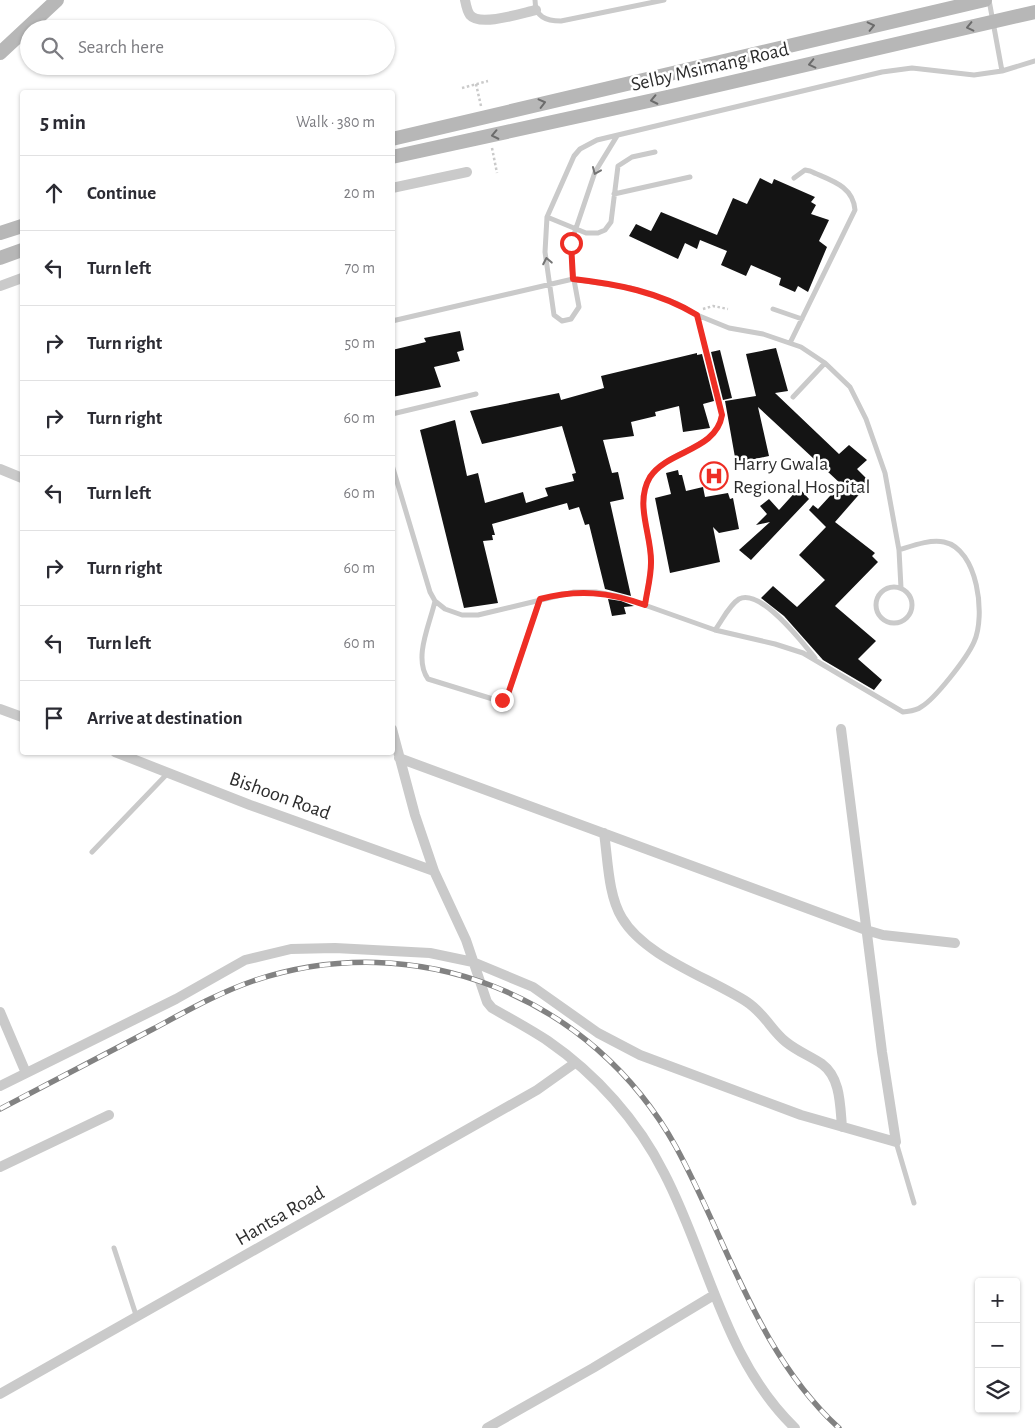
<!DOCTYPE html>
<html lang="en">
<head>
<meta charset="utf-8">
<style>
  body { margin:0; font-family:"Alegreya Sans",sans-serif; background:#f2f2f3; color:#2b2b33 }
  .controls { position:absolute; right:15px; bottom:15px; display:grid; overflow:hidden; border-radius:5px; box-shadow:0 1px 4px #0004 }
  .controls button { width:45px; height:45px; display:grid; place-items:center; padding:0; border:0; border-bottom:1px solid #e1e1e2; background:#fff; color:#2b2b33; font:25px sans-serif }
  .stop { position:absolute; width:15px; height:15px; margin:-11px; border:4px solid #ee2e25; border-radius:50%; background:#fff }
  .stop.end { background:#ee2e25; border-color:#fff; box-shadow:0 1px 5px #0008 }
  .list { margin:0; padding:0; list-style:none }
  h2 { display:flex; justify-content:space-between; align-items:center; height:65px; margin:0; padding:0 20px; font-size:21px }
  h2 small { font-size:16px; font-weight:400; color:#7c7c81 }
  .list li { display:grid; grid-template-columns:32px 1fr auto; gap:15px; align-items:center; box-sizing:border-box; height:75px; padding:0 20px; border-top:1px solid #e1e1e2 }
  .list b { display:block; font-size:19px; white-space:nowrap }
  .list em { font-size:16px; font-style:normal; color:#7c7c81 }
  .icon { flex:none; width:28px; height:28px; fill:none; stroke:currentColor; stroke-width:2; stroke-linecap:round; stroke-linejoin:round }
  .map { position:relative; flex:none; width:1035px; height:1428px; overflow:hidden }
  .search { position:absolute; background:#fff; box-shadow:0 1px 4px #0004; left:20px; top:20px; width:375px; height:55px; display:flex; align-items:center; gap:12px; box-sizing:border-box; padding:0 18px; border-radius:28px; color:#7c7c81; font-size:19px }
  .panel { position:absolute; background:#fff; box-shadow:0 1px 4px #0004; left:20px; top:90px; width:375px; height:665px; border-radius:5px }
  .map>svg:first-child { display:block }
</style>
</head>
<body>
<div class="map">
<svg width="1035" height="1428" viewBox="0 0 1035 1428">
  <rect width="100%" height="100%" fill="#fff"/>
  <path fill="#141414" d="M760 178 772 184 774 179 815 197 811 202 816 205 811 214 829 220 819 241 827 247 808 292 798 286 795 292 779 285 781 278 751 265 746 276 721 265 727 251 700 240 697 249 685 243 678 259 629 236 636 224 651 231 661 212 717 235 733 198 747 204Z
    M460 331 464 350 457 352 460 361 434 367 441 387 392 397V350L426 342 424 338Z
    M776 348 788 391 775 393 839 454 849 445 867 460 857 469 870 482 835 522 875 553 872 556 878 562 835 606 876 641 858 659 882 680 874 690 823 660 784 616 761 598 773 586 797 607 825 580 799 555 826 527 809 510 813 505 818 509 841 484 758 407 769 456 736 463 725 401 756 396 746 354Z
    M720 350 732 398 723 400 711 352Z
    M697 353V355L702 354 714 401 703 404 710 428 683 432 679 406 655 412 656 416 631 422 634 436 603 440 612 473 618 472 624 499 610 502 631 596 605 589 589 524 585 525 579 507 569 510 567 503 492 524 495 535H492L493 540 483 541 498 603 464 608 420 430 455 420 467 476 478 473 485 503 523 492 526 503 548 496 545 488 574 481 572 474 576 473 562 426 482 444 470 411 559 393 561 400 604 388 601 376Z
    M678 470 679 475H682L686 491 703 487 705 497 728 493 730 499 733 498 739 529 719 533 713 527 720 562 670 573 655 498 671 494 666 473Z
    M799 488 809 499 751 560 739 550 770 522 756 525 767 514 760 506 769 499 779 510Z
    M608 599 621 601 634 606 624 607 626 614 612 616Z"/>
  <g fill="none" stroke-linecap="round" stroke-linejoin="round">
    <path stroke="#cacaca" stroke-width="2.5" stroke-dasharray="2.5 2.5" stroke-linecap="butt" d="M476 84 481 106
      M462 88 488 81
      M492 148 497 173
      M703 309 713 306 728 309"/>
    <path stroke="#cacaca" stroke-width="5" d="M535 0C535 17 546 21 561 21L664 0
      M989 0 1002 71
      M617 136 595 172 571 243 572 269 579 307 571 319 562 321 554 315 545 252 547 217 574 156 580 149 597 140 882 72 912 68 974 75 1002 71 1035 61
      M614 194 690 177
      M547 217 586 233H598L605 230 611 222 618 166 632 157 655 152
      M773 309 802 319
      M392 321 573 279 631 288 676 303 697 315 729 328 763 334 801 347 825 363 850 387 866 419 885 473 899 550 901 588
      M790 343 855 210C853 185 829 180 810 171L805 170 794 178
      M793 397 825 363
      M392 414 476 394
      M392 465 430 592 435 601 445 609 462 615H478L574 592H596L622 597 715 630 775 644 803 653 903 712C909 711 916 711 921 707 935 699 967 658 974 642 986 616 978 549 944 542 930 539 912 546 899 550
      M876 605a18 18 0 1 1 36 0a18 18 0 1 1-36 0Z
      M435 601C430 624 413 658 428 679L496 700 507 697 540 599
      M645 605C647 591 651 577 651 563 652 535 634 504 650 477 668 449 716 451 722 415L697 315
      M715 630C722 621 729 605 739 599 761 588 803 643 815 658
      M92 852 168 773
      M896 1142 914 1203
      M114 1248 137 1318"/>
    <path stroke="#cacaca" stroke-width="10" d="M465 0C466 5 467 11 470 15 480 27 522 13 536 10
      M392 188 467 172
      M0 286 22 278
      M0 469 22 478
      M0 709 22 717
      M392 729 415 815 434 871 466 940 487 1002 492 1008C511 1019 530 1029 548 1041 596 1074 638 1121 664 1173 708 1257 724 1360 795 1428
      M115 752 250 805 434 871
      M399 758 866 930 883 935 955 943
      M604 833C608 860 608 895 622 918 645 957 710 978 747 1002 765 1014 771 1030 786 1042 797 1051 810 1056 822 1064 841 1078 840 1106 842 1127
      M0 1012 26 1073
      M0 1086 176 999 245 960 291 949 335 948 430 953 473 962 533 987 598 1033 640 1055 801 1115 896 1142 882 1052 841 729
      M0 1167 109 1115
      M0 1394 537 1090 575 1063
      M487 1428 593 1368 714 1295"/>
    <path stroke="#b7b7b7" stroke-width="14" d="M0 53 57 0
      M392 139 985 0
      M392 157 667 97 1035 12
      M0 233 22 226
      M0 258 22 250"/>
    <g stroke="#828282" stroke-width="5.5">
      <path id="rail" d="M0 1109C51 1082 102 1056 153 1029 185 1012 218 993 253 981 417 926 592 996 676 1147 728 1242 757 1353 839 1428"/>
    </g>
    <use href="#rail" stroke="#fff" stroke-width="4" stroke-dasharray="11" stroke-linecap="butt"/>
  </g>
  <defs><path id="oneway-chevron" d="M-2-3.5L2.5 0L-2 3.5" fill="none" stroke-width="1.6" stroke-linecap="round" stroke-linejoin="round" transform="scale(1.25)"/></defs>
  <g stroke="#6b6b6b">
    <use href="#oneway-chevron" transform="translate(871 26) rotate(-13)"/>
    <use href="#oneway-chevron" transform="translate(970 27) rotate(167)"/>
    <use href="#oneway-chevron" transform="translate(812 64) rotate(167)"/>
    <use href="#oneway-chevron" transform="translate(654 100) rotate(168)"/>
    <use href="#oneway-chevron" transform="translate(542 103) rotate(-14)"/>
    <use href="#oneway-chevron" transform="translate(495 135) rotate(168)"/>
  </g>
  <g stroke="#747474">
    <use href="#oneway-chevron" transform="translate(596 171) rotate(113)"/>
    <use href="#oneway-chevron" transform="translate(547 261) rotate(-101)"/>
  </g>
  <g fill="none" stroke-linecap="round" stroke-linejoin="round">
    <path stroke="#ee2e25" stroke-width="6" d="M502 700 507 697 540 599C578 589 609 592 645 605 647 591 651 577 651 563 652 535 634 504 650 477 668 450 716 451 722 415L697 315C659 292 617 284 573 279L571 243"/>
  </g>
  <defs>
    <g id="hospital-ring" transform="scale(1.4375)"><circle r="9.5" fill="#fff" stroke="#ee2e25" stroke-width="1.5"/><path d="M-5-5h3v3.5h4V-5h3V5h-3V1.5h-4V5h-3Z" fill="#ee2e25"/></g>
  </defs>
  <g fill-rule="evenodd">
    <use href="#hospital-ring" x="714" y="476"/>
  </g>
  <g text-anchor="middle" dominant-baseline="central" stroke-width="5" stroke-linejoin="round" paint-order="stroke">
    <g font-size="20" fill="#2d2d2d" stroke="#fff">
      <text transform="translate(710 67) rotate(-13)">Selby Msimang Road</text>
      <text transform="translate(280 796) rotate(20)">Bishoon Road</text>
      <text transform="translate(280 1216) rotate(-30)">Hantsa Road</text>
    </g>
    <g font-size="20" fill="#2d2d2d" stroke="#fff" text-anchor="start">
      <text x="733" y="464">Harry Gwala<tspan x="733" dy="23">Regional Hospital</tspan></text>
    </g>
  </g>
</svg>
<div class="controls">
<button>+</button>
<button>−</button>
<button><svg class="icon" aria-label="layers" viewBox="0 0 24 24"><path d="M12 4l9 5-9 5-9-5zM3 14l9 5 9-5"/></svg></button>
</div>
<div class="stop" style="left:571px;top:243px"></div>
<div class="stop end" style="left:502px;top:700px"></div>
<div class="search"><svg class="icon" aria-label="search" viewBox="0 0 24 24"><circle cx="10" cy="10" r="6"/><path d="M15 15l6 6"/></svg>Search here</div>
<section class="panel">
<h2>5 min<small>Walk · 380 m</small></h2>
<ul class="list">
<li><svg class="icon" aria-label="ahead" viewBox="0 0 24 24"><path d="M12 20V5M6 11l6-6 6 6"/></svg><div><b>Continue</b></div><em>20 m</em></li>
<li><svg class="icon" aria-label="left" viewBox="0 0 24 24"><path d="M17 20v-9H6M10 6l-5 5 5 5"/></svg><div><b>Turn left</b></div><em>70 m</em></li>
<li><svg class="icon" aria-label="right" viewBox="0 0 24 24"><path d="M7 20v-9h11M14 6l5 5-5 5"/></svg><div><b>Turn right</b></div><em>50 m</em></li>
<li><svg class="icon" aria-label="right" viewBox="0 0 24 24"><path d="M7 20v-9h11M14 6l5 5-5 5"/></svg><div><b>Turn right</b></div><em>60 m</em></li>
<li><svg class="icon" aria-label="left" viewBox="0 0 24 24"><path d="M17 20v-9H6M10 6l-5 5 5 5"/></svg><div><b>Turn left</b></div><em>60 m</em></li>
<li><svg class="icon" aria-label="right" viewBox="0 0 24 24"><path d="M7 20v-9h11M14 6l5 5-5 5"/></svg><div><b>Turn right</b></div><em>60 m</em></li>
<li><svg class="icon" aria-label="left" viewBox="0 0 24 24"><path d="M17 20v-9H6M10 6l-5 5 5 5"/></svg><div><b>Turn left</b></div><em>60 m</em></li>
<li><svg class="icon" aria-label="arrive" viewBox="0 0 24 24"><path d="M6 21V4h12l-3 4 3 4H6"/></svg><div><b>Arrive at destination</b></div></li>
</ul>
</section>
</div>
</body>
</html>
